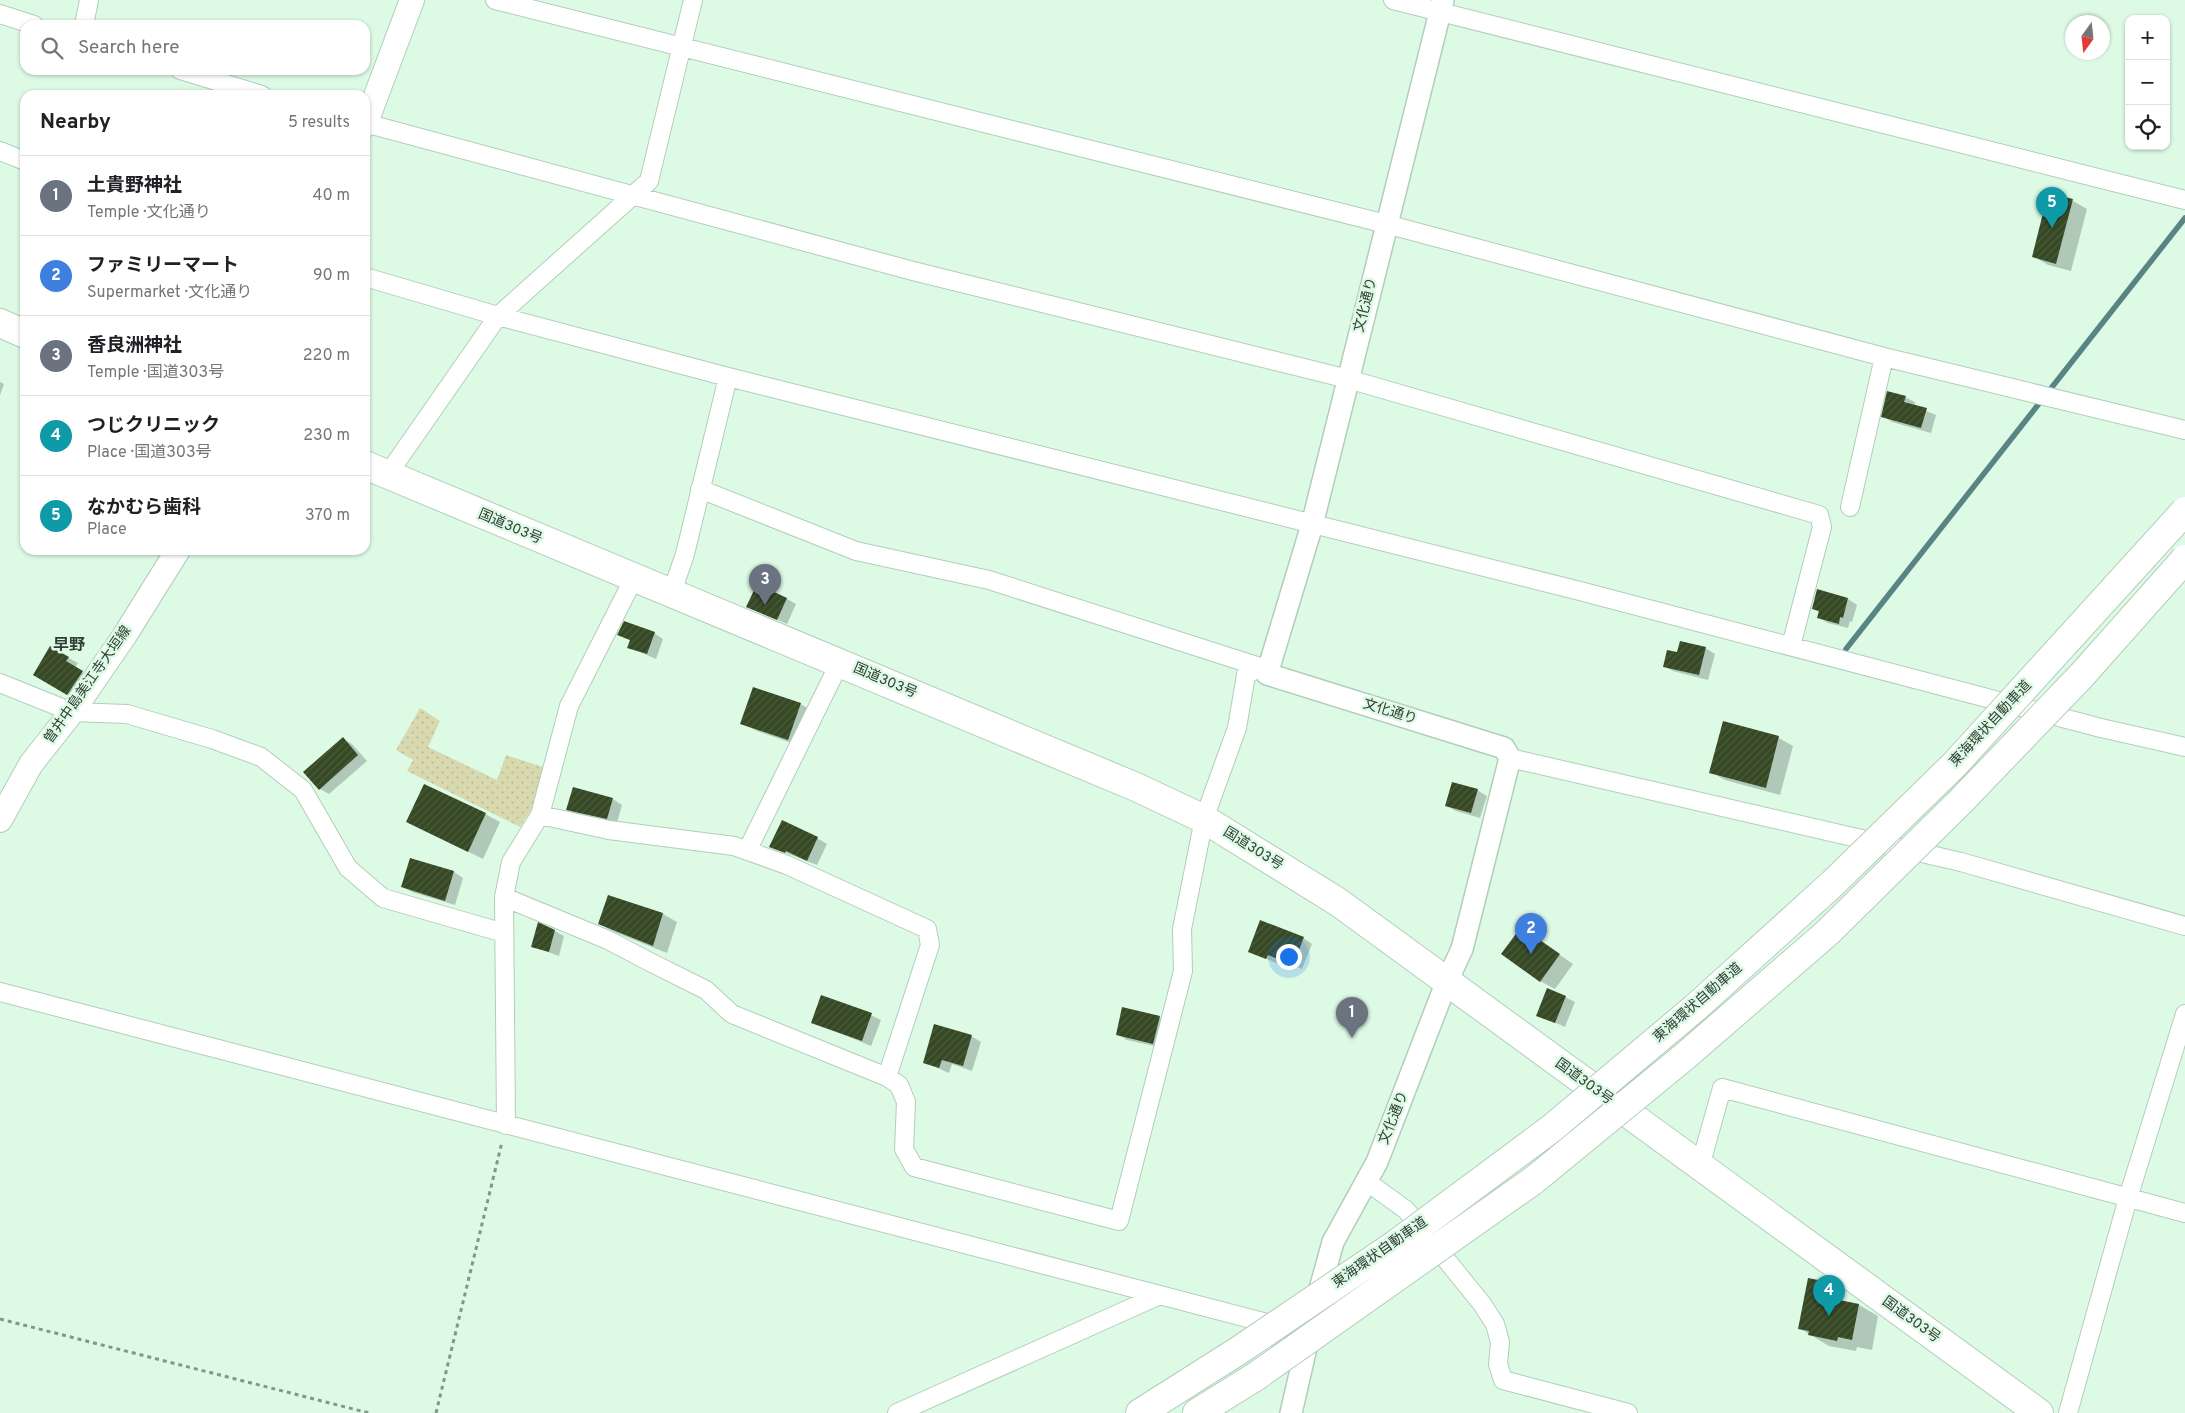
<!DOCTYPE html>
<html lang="en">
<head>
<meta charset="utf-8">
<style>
  body { margin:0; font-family:Overpass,"Noto Sans JP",sans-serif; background:#f6f6f6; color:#202124 }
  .controls { position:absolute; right:15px; top:15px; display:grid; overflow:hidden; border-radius:10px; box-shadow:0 1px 4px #0004 }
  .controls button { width:45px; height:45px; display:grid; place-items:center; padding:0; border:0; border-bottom:1px solid #e0e0e0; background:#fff; color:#202124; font:25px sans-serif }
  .compass { position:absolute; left:2065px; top:15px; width:45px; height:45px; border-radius:50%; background:#fff; box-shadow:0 1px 4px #0004; rotate:195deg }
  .you { position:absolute; left:1288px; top:956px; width:18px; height:18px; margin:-12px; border:4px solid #fff; border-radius:50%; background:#1a73e8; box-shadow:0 0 0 8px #1a73e833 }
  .badge { display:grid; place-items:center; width:32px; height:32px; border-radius:50%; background:#b24a27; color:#fff; font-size:16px; font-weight:700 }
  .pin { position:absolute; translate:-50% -41px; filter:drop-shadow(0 1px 2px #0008) }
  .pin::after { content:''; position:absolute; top:26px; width:18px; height:15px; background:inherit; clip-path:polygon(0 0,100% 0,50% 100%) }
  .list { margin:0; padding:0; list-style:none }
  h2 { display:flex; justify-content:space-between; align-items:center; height:65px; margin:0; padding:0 20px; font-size:21px }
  h2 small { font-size:16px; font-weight:400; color:#757577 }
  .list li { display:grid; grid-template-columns:32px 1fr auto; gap:15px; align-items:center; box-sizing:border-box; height:80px; padding:0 20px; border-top:1px solid #e0e0e0 }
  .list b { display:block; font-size:19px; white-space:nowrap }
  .list p { margin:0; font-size:16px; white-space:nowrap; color:#757577 }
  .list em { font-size:16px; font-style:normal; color:#757577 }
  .icon { flex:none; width:28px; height:28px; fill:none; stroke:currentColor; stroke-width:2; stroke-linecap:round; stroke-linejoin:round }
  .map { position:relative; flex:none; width:2185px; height:1413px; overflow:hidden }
  .search { position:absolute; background:#fff; box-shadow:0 1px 4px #0004; left:20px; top:20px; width:350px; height:55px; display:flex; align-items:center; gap:12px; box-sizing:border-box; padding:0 18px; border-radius:15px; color:#757577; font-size:19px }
  .panel { position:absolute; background:#fff; box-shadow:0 1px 4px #0004; left:20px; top:90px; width:350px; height:465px; border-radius:15px }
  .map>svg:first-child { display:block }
</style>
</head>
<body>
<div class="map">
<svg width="2185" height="1413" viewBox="0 0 2185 1413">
  <defs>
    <pattern id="grass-dots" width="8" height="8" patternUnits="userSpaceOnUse" patternTransform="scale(1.25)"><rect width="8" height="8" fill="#d8d9af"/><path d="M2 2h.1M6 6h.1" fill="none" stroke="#babb97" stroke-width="1.8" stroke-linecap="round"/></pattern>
    <pattern id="building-hatch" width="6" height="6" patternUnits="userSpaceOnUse" patternTransform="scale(1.25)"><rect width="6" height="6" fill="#364824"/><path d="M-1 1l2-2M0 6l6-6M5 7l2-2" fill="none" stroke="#4b5b3c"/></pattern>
  </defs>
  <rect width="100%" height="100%" fill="#ddfae5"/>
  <path fill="url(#grass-dots)" d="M420 708 440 721 428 747 497 780 506 755 546 768 534 805 520 827 407 771 413 760 396 750Z"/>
  <path fill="#0003" d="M2049 195 2073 201 2087 209 2071 271 2048 265 2033 256Z
    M0 382 4 384 0 395Z
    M1905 397 1915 402 1914 406 1936 415 1931 433 1892 422 1883 416Z
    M787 599 796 604 787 624 748 607Z
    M1848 599 1857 605 1852 622 1850 621 1848 628 1828 623 1818 617 1819 612 1813 609Z
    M654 633 663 639 656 659 629 647 631 641 619 635Z
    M50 648 78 663 75 668 92 678 77 700 34 675Z
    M1705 648 1715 654 1708 680 1673 671 1664 666 1678 654Z
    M800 704 815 712 803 747 757 731 742 723Z
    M1724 723 1779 738 1793 746 1780 795 1725 780 1711 772Z
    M343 739 352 744 367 761 329 794 320 789Z
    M1477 790 1487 796 1480 818 1456 811 1447 806Z
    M613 799 622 805 617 823 577 815 568 809Z
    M485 814 500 822 483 859 408 822Z
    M817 838 827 844 817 865 771 847Z
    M454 872 463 878 455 905 412 892 403 887Z
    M609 896 663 914 677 922 667 953 614 932 600 924Z
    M1522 929 1573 964 1555 989 1540 981Z
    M555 931 564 936 559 956 532 946Z
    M1303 938 1312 944 1302 969 1278 960 1276 963 1249 951Z
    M1565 997 1575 1002 1565 1027 1538 1015Z
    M1123 1009 1160 1018 1169 1023 1163 1048 1127 1040 1117 1034Z
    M871 1015 881 1020 871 1046 813 1022Z
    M971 1036 981 1042 972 1071 952 1064 949 1073 924 1062Z
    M1823 1282 1842 1293 1841 1301 1859 1305 1878 1316 1872 1350 1857 1347 1856 1351 1829 1346 1799 1328Z"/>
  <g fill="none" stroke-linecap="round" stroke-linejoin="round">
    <path stroke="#588484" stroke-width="5.5" d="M1846 649 2185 218"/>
  </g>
  <path fill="url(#building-hatch)" d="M2048 193 2073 199 2056 264 2032 257Z
    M1887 391 1906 396 1904 402 1927 408 1921 428 1881 417Z
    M757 584 787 598 777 620 746 607Z
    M1817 589 1848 598 1843 618 1840 617 1839 624 1817 618 1819 611 1812 609Z
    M624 621 655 632 647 654 627 648 630 640 617 635Z
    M1680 641 1706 647 1699 675 1663 667 1667 650 1677 652Z
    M50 646 69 657 66 661 83 671 67 695 33 675Z
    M753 687 801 703 788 740 740 724Z
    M1723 721 1779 736 1766 788 1709 773Z
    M343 737 358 755 319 790 303 772Z
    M1452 782 1478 789 1471 813 1445 806Z
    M424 784 486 813 468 852 406 822Z
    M573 787 613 798 607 819 566 810Z
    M782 820 818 837 807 861 786 851 785 853 769 847Z
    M410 858 454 871 445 901 401 887Z
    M608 895 663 913 653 946 598 924Z
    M1260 920 1304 937 1293 965 1268 955 1266 959 1248 952Z
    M538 922 555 930 549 952 531 947Z
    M1521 927 1560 954 1540 982 1501 954Z
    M1547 988 1566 996 1555 1023 1536 1016Z
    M821 995 872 1013 862 1041 811 1023Z
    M1122 1007 1160 1016 1153 1044 1116 1035Z
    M934 1024 972 1035 963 1066 942 1060 939 1068 923 1063Z
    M1808 1278 1823 1281 1820 1296 1859 1304 1852 1340 1838 1337 1837 1341 1808 1335 1809 1331 1798 1329Z"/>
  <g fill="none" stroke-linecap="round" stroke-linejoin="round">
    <g stroke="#b2ceba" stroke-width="20">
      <path id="minor" d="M495 0 1386 224 1884 357 2185 430
        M1393 0 2185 200
        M0 14 34 25
        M84 25 89 0
        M180 70 262 95
        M365 123 913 271 1348 379 1819 515 1822 527 1791 646
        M0 151 25 161
        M365 277 498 316 728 377 1580 591 2101 728 2185 747
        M388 474 498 316 649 181 693 0
        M1850 507 1884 357
        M672 592 685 554 728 377
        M0 683 72 712 127 714 212 739 261 757 303 790 348 868 383 898 504 933
        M1510 758 1961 862 2185 926
        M540 815 609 830 734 846 787 865 927 929 930 945 887 1077
        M747 851 840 662
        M504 897 608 940 648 961 706 990 732 1014 887 1077 899 1085 906 1102 904 1149 914 1167 1119 1221 1183 971 1182 929 1204 819 1237 728 1246 675 1260 667 989 580 856 551 700 489
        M0 992 1309 1334
        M506 1125 504 897 511 862 540 815 569 706 634 578
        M1700 1166 1722 1088 2185 1213
        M1366 1181 1406 1210 1482 1304 1495 1324 1500 1342 1498 1364 1503 1380 1628 1413
        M897 1413 1160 1295
        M2068 1413 2128 1198 2185 1014"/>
    </g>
    <g stroke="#b2ceba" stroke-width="24">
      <path id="tertiary" d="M1291 1413 1317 1300 1333 1242 1377 1162 1447 981 1462 949 1510 758 1504 748 1267 674 1312 525 1443 0"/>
    </g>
    <g stroke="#b2ceba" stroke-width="26">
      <path id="secondary" d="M365 125 412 0
        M0 820 31 764 72 712 125 635 178 550"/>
    </g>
    <g stroke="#b2ceba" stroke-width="30">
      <path id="trunk" d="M0 323 25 334
        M365 465 1136 787 1204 819 1338 902 2039 1413"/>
    </g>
    <g stroke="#b2ceba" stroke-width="30">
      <path id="motorway" d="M1140 1413 1238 1351
        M1197 1413 1255 1377"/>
    </g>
    <path stroke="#839789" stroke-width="3" stroke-dasharray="4 4" stroke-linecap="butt" d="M0 1319 369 1413
      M436 1413 502 1142"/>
    <use href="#minor" stroke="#fff" stroke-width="18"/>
    <use href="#tertiary" stroke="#fff" stroke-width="21"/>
    <use href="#secondary" stroke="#fff" stroke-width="24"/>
    <use href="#trunk" stroke="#fff" stroke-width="28"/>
    <use href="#motorway" stroke="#fff" stroke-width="28"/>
    <g stroke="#b2ceba" stroke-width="30" stroke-linecap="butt">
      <path id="motorway-bridge" d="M1238 1351 1396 1244 1552 1128 1696 1007 1832 884 1955 764 2185 511
        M1255 1377 1534 1180 1684 1057 1827 933 1961 801 2082 675 2185 559"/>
    </g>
    <use href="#motorway-bridge" stroke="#fff" stroke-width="28"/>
  </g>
  <g text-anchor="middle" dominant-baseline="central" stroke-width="5" stroke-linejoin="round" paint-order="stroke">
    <g font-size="14" fill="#323d35" stroke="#ddfae5">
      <text transform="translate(1366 305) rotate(-76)">文化通り</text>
      <text transform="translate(510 527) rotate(23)">国道303号</text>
      <text transform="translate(885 681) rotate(23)">国道303号</text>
      <text transform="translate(88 685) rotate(-55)">曽井中島美江寺大垣線</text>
      <text transform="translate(1390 712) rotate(17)">文化通り</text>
      <text transform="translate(1991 724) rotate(-47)">東海環状自動車道</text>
      <text transform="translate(1253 849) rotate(32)">国道303号</text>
      <text transform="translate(1698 1003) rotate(-41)">東海環状自動車道</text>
      <text transform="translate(1584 1082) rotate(36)">国道303号</text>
      <text transform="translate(1394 1118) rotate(-68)">文化通り</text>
      <text transform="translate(1380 1253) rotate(-35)">東海環状自動車道</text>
      <text transform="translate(1911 1320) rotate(36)">国道303号</text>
    </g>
    <g font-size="16" font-weight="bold" fill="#323d35" stroke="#ddfae5">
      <text x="69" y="646">早野</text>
    </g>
  </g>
</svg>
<div class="controls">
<button>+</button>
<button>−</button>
<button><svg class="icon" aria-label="locate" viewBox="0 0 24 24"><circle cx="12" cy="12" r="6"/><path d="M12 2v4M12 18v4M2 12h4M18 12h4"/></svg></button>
</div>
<svg class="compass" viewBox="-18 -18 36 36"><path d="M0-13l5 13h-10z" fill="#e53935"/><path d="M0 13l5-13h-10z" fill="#757577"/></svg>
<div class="you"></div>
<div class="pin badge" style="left:1352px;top:1038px;background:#6b7280">1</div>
<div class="pin badge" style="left:1531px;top:954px;background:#3f7fe0">2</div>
<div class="pin badge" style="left:765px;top:605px;background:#6b7280">3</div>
<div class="pin badge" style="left:1829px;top:1316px;background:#0f9aa8">4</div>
<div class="pin badge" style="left:2052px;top:228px;background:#0f9aa8">5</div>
<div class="search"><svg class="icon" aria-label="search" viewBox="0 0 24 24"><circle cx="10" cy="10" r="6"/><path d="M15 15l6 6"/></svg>Search here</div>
<section class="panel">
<h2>Nearby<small>5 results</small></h2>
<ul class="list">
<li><span class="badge" style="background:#6b7280">1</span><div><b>土貴野神社</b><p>Temple · 文化通り</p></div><em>40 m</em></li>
<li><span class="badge" style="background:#3f7fe0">2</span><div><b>ファミリーマート</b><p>Supermarket · 文化通り</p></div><em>90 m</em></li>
<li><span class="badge" style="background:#6b7280">3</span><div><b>香良洲神社</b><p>Temple · 国道303号</p></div><em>220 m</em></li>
<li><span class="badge" style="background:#0f9aa8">4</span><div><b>つじクリニック</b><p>Place · 国道303号</p></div><em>230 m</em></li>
<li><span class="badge" style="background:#0f9aa8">5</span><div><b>なかむら歯科</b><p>Place</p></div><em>370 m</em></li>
</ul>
</section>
</div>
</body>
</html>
